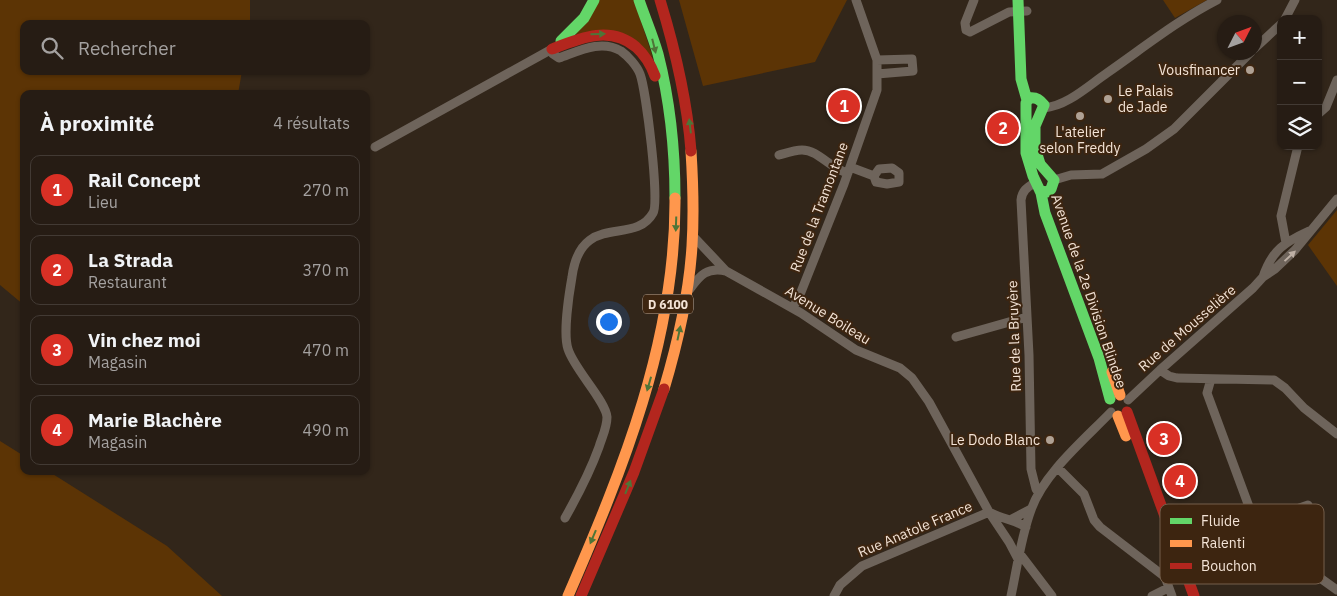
<!DOCTYPE html>
<html lang="fr">
<head>
<meta charset="utf-8">
<style>
  body { margin:0; font-family:"IBM Plex Sans",sans-serif; background:#2e251d; color:#f1f3f6 }
  .controls { position:absolute; right:15px; top:15px; display:grid; overflow:hidden; border-radius:10px; box-shadow:0 1px 4px #0004 }
  .controls button { width:45px; height:45px; display:grid; place-items:center; padding:0; border:0; border-bottom:1px solid #423a34; background:#261c14; color:#f1f3f6; font:25px sans-serif }
  .compass { position:absolute; left:1217px; top:15px; width:45px; height:45px; border-radius:50%; background:#261c14; box-shadow:0 1px 4px #0004; rotate:48deg }
  .you { position:absolute; left:608px; top:321px; width:18px; height:18px; margin:-12px; border:4px solid #fff; border-radius:50%; background:#1a73e8; box-shadow:0 0 0 8px #1a73e833 }
  .badge { display:grid; place-items:center; width:32px; height:32px; border-radius:50%; background:#d93025; color:#fff; font-size:16px; font-weight:700 }
  .pin { position:absolute; translate:-50% -50%; border:2px solid #fff; box-shadow:0 1px 5px #0006 }
  .list { margin:0; padding:0; list-style:none }
  h2 { display:flex; justify-content:space-between; align-items:center; height:65px; margin:0; padding:0 20px; font-size:21px }
  h2 small { font-size:16px; font-weight:400; color:#a4a1a0 }
  .list li { display:grid; grid-template-columns:32px 1fr auto; gap:15px; align-items:center; box-sizing:border-box; height:70px; margin:0 10px 10px; padding:0 10px; border:1px solid #423a34; border-radius:10px }
  .list b { display:block; font-size:19px; white-space:nowrap }
  .list p { margin:0; font-size:16px; white-space:nowrap; color:#a4a1a0 }
  .list em { font-size:16px; font-style:normal; color:#a4a1a0 }
  .icon { flex:none; width:28px; height:28px; fill:none; stroke:currentColor; stroke-width:2; stroke-linecap:round; stroke-linejoin:round }
  .map { position:relative; flex:none; width:1337px; height:596px; overflow:hidden }
  .search { position:absolute; background:#261c14; box-shadow:0 1px 4px #0004; left:20px; top:20px; width:350px; height:55px; display:flex; align-items:center; gap:12px; box-sizing:border-box; padding:0 18px; border-radius:10px; color:#a4a1a0; font-size:19px }
  .panel { position:absolute; background:#261c14; box-shadow:0 1px 4px #0004; left:20px; top:90px; width:350px; height:385px; border-radius:10px }
  .map>svg:first-child { display:block }
</style>
</head>
<body>
<div class="map">
<svg width="1337" height="596" viewBox="0 0 1337 596">
  <rect width="100%" height="100%" fill="#32261a"/>
  <path fill="#5c3405" d="M0 0H250V24H24V71H242L238 94H24V305L0 285Z
    M599 0H634L653 58 642 47 576 34Z
    M679 0H847L815 62 703 86Z
    M1163 0H1207L1175 18Z
    M1337 210V286L1308 245Z
    M0 441 24 456V471H48L167 546 222 596H0Z"/>
  <g fill="none" stroke-linecap="round" stroke-linejoin="round">
    <path stroke="#6e645b" stroke-width="9" d="M974 0 965 23 966 30 970 32 1009 12 1027 11
      M1285 19 1295 0
      M1254 49 1281 24
      M877 74 913 71 912 59 877 60
      M1044 108C1067 106 1088 86 1107 73 1143 48 1178 20 1217 0
      M1318 114 1326 107 1337 80
      M375 147 552 49 553 54 559 58C579 51 601 39 621 51 628 56 637 66 640 74 646 90 660 202 653 213 634 247 581 210 572 277 569 294 563 334 568 349 574 369 606 401 607 417 607 428 602 437 599 447 590 472 578 495 565 518
      M779 155C786 153 795 150 802 150 819 150 831 170 848 173
      M850 167 874 176 876 182 887 184 899 182V173L892 168 879 169 874 176
      M1054 180 1071 175 1102 174 1146 149 1174 129 1251 52
      M1035 183C1027 187 1022 191 1021 200L1029 355 1031 469 1036 489 1039 493
      M693 236 726 271 801 313 856 350 900 368 912 378 929 402 989 512 1009 542 1019 561
      M1286 243 1281 216 1298 146
      M1263 277C1272 250 1285 242 1309 231
      M690 289C700 275 707 267 726 271
      M793 308 801 292 844 184 877 90V60L856 0
      M956 337 1027 317
      M1160 370 1169 376 1177 378 1274 380 1285 388 1304 408 1337 434
      M1211 379 1207 393 1251 512
      M1128 400 1160 370 1253 288 1263 277 1275 269 1295 250 1337 199
      M1058 468 1084 494 1094 520 1100 527 1165 577 1172 596
      M1257 510 1265 511 1270 516V527C1266 534 1256 537 1248 535L1241 526C1241 515 1248 513 1257 510Z
      M991 513C1003 519 1015 520 1026 527
      M1271 518 1308 505
      M1010 520 1031 509
      M1262 534 1270 542 1337 590
      M1176 544 1183 543 1193 546 1242 529
      M1020 554 1052 596
      M834 596 840 585 862 566 989 512
      M1011 596C1017 568 1021 537 1031 510 1043 474 1085 439 1111 412
      M1152 596 1168 588"/>
    <path stroke="#63d668" stroke-width="11" d="M639 0C645 18 653 36 658 54 670 101 675 150 675 198
      M1018 0 1021 79 1027 100
      M561 41 584 18 594 0
      M1040 191 1047 192 1051 189 1054 180 1040 164 1035 148V126L1044 105C1040 100 1037 97 1029 98L1026 103V153L1033 176 1041 193 1045 213 1099 358 1110 399"/>
    <path stroke="#ff974d" stroke-width="11" d="M1112 372 1120 395
      M664 389C678 342 689 295 692 246 694 214 693 183 691 151
      M1118 416 1126 436
      M568 596C623 469 676 339 675 198"/>
    <path stroke="#b3261e" stroke-width="11" d="M660 0C675 49 687 99 691 151
      M552 49C580 38 610 25 636 47 645 55 651 65 655 76
      M1127 412 1194 596
      M581 596 634 472 664 389"/>
  </g>
  <defs><path id="oneway-solid" d="M-6-.8H1V-3.2L6.5 0L1 3.2V.8H-6Z" transform="scale(1.25)"/></defs>
  <g fill="#4e7538">
    <use href="#oneway-solid" transform="translate(598 34) rotate(-2)"/>
    <use href="#oneway-solid" transform="translate(654 46) rotate(76)"/>
    <use href="#oneway-solid" transform="translate(690 126) rotate(-97)"/>
    <use href="#oneway-solid" transform="translate(676 224) rotate(92)"/>
    <use href="#oneway-solid" transform="translate(679 333) rotate(-78)"/>
    <use href="#oneway-solid" transform="translate(649 384) rotate(106)"/>
    <use href="#oneway-solid" transform="translate(628 487) rotate(-68)"/>
    <use href="#oneway-solid" transform="translate(593 537) rotate(113)"/>
  </g>
  <use fill="#beb0a5" href="#oneway-solid" transform="translate(1290 256) rotate(-43)"/>
  <g fill="#afa194" stroke="#3d2510" stroke-width="2">
    <circle cx="1250" cy="70" r="5"/>
    <circle cx="1108" cy="99" r="5"/>
    <circle cx="1080" cy="116" r="5"/>
    <circle cx="1050" cy="440" r="5"/>
  </g>
  <g text-anchor="middle" dominant-baseline="central" stroke-width="4" stroke-linejoin="round" paint-order="stroke">
    <rect fill="#3d2510" stroke="#bcaa9b" stroke-width="1" x="643" y="294.5" width="50" height="19" rx="4"/>
    <g font-size="12" font-weight="bold" fill="#f3e3d6">
      <text x="668" y="304">D 6100</text>
    </g>
    <g font-size="14" fill="#f3e3d6" stroke="#3d2510" text-anchor="end">
      <text x="1240" y="70">Vousfinancer</text>
      <text x="1118" y="91" text-anchor="start">Le Palais<tspan x="1118" dy="16">de Jade</tspan></text>
      <text x="1080" y="132" text-anchor="middle">L'atelier<tspan x="1080" dy="16">selon Freddy</tspan></text>
      <text x="1040" y="440">Le Dodo Blanc</text>
    </g>
    <g font-size="14" fill="#f3e3d6" stroke="#3d2510">
      <text transform="translate(819 207) rotate(-69)">Rue de la Tramontane</text>
      <text transform="translate(1089 291) rotate(71)">Avenue de la 2e Division Blindee</text>
      <text transform="translate(828 315) rotate(32)">Avenue Boileau</text>
      <text transform="translate(1187 328) rotate(-41)">Rue de Mousselière</text>
      <text transform="translate(1014 336) rotate(-92)">Rue de la Bruyère</text>
      <text transform="translate(915 529) rotate(-23)">Rue Anatole France</text>
    </g>
  </g>
  <rect x="1160" y="504" width="164" height="80" rx="8" fill="#3d2510" stroke="#745e4b" stroke-width="1"/>
  <rect x="1170" y="518" width="22" height="6" fill="#63d668"/>
  <rect x="1170" y="540" width="22" height="7" fill="#ff974d"/>
  <rect x="1170" y="563" width="22" height="6" fill="#b3261e"/>
  <g font-size="14" fill="#f3e3d6">
    <text x="1201" y="526">Fluide</text>
    <text x="1201" y="548">Ralenti</text>
    <text x="1201" y="571">Bouchon</text>
  </g>
</svg>
<div class="controls">
<button>+</button>
<button>−</button>
<button><svg class="icon" aria-label="layers" viewBox="0 0 24 24"><path d="M12 4l9 5-9 5-9-5zM3 14l9 5 9-5"/></svg></button>
</div>
<svg class="compass" viewBox="-18 -18 36 36"><path d="M0-13l5 13h-10z" fill="#e53935"/><path d="M0 13l5-13h-10z" fill="#a4a1a0"/></svg>
<div class="you"></div>
<div class="pin badge" style="left:844px;top:106px">1</div>
<div class="pin badge" style="left:1003px;top:128px">2</div>
<div class="pin badge" style="left:1164px;top:439px">3</div>
<div class="pin badge" style="left:1180px;top:481px">4</div>
<div class="search"><svg class="icon" aria-label="search" viewBox="0 0 24 24"><circle cx="10" cy="10" r="6"/><path d="M15 15l6 6"/></svg>Rechercher</div>
<section class="panel">
<h2>À proximité<small>4 résultats</small></h2>
<ul class="list">
<li><span class="badge">1</span><div><b>Rail Concept</b><p>Lieu</p></div><em>270 m</em></li>
<li><span class="badge">2</span><div><b>La Strada</b><p>Restaurant</p></div><em>370 m</em></li>
<li><span class="badge">3</span><div><b>Vin chez moi</b><p>Magasin</p></div><em>470 m</em></li>
<li><span class="badge">4</span><div><b>Marie Blachère</b><p>Magasin</p></div><em>490 m</em></li>
</ul>
</section>
</div>
</body>
</html>
